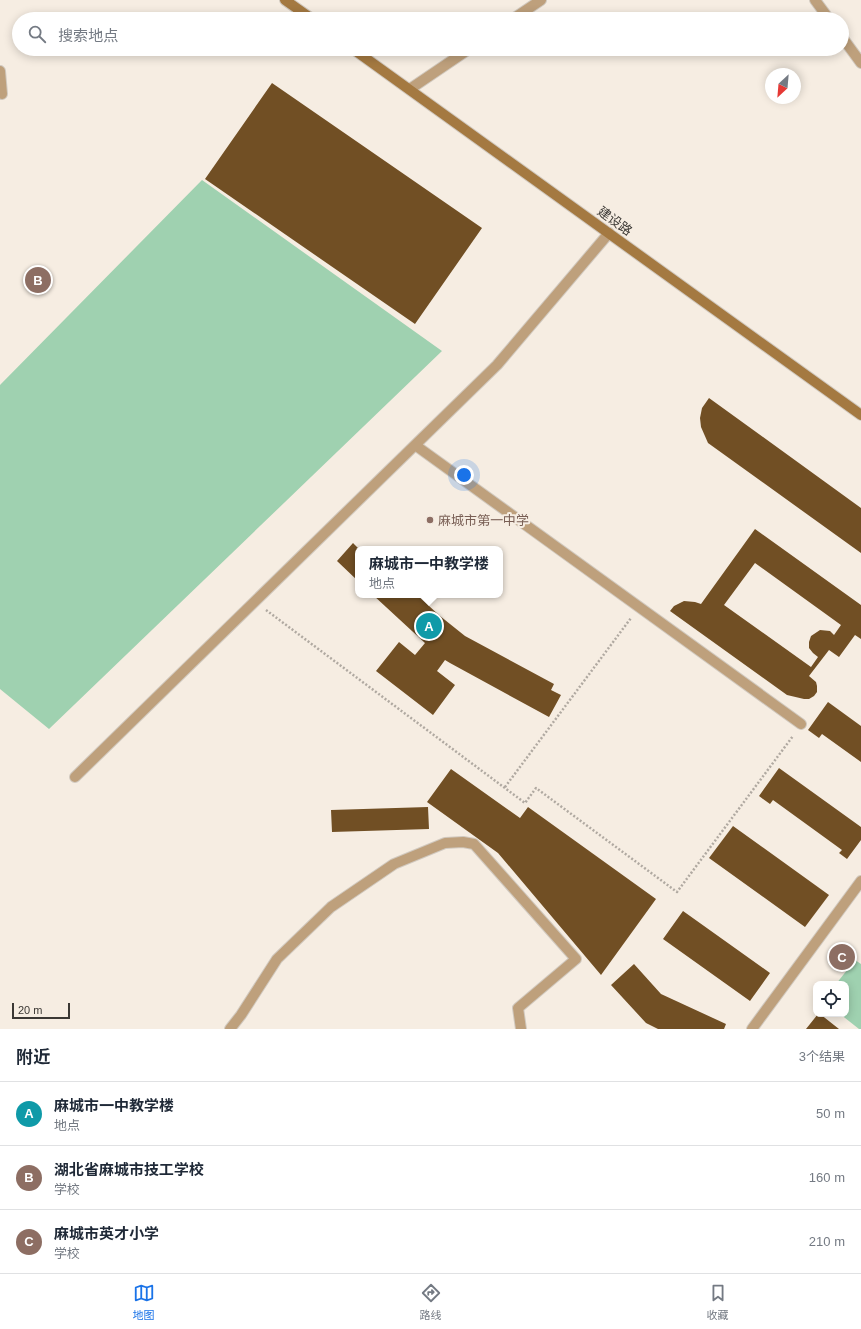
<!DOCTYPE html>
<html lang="zh">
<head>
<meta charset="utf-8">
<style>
  body { margin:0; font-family:Helvetica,"Noto Sans SC",sans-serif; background:#f2f2f3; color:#1f2937 }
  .controls { position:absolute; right:12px; bottom:12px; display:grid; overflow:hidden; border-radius:8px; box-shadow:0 2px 10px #0003 }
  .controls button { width:36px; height:36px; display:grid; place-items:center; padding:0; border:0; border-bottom:1px solid #e0e1e3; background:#fff; color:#1f2937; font:20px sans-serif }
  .compass { position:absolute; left:765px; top:68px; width:36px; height:36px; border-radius:50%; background:#fff; box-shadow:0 2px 10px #0003; rotate:206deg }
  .scale { position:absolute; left:12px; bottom:10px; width:58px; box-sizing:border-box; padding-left:4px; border:2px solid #3b3834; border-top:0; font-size:11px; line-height:14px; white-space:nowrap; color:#3b3834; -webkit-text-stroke:3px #f6ede2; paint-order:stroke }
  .you { position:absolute; left:464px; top:475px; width:14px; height:14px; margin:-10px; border:3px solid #fff; border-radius:50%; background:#1a73e8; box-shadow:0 0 0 6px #1a73e833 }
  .badge { display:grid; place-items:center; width:26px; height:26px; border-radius:50%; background:#1a73e8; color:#fff; font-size:13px; font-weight:700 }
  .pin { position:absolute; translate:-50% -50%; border:2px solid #fff; box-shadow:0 1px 4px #0006 }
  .popup { position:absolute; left:355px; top:546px; width:148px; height:52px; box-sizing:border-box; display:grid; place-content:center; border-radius:8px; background:#fff; filter:drop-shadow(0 1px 3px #0005); font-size:13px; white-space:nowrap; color:#747a83 }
  .popup b { font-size:15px; color:#1f2937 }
  .popup::after { content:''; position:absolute; left:50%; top:100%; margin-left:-8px; border:8px solid transparent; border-top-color:#fff }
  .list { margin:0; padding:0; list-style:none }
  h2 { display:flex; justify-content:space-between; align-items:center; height:52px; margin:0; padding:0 16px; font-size:17px }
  h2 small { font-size:13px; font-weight:400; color:#747a83 }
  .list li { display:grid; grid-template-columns:26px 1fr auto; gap:12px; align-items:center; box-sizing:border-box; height:64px; padding:0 16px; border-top:1px solid #e0e1e3 }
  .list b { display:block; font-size:15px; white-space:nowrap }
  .list p { margin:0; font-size:13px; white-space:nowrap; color:#747a83 }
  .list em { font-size:13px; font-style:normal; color:#747a83 }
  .icon { flex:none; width:22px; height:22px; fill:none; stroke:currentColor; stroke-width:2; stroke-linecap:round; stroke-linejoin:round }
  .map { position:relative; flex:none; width:861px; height:1029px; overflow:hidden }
  .search { position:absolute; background:#fff; box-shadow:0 2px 10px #0003; left:12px; right:12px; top:12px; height:44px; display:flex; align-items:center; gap:10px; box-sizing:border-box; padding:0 14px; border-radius:22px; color:#747a83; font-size:15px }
  .sheet { height:244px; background:#fff }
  nav { display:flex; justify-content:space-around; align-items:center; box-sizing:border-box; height:56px; border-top:1px solid #e0e1e3; background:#fff; font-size:11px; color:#747a83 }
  nav a { display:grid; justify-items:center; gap:2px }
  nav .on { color:#1a73e8 }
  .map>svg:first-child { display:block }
</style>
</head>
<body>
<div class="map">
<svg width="861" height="1029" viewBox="0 0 861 1029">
  <rect width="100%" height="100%" fill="#f6ede2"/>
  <path fill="#9fd1b0" d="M202 180 442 351 49 729 0 689V385Z
    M855 960 861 964V1029H859L840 1014H846V984H836Z"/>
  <path fill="#714f24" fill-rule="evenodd" d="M272 83 482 228 415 324 205 179Z
    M709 398 861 508V553L708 443 701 427 700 418 702 408Z
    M755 529 861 605V639L855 635 839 657 829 650 809 676 816 682 817 686V692L814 696 809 699H804L787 695 670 611 674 606 684 601 695 602 701 604ZM755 563 841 625 834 635 830 631 820 630 811 636 809 642V648L813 653 818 657 811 667 724 605Z
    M353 543 359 549H358V581L337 561Z
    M373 595H417L440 616 465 636 554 684 551 690 561 695 549 717 450 663 445 660 437 671 455 685 433 715 376 671 399 642 415 655 425 643Z
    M828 702 861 726V762L822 734 819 738 808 730Z
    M779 768 861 827V840L847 859 839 853 842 850 773 800 770 804 759 796Z
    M451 769 520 818 528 807 656 899 601 975 498 853 427 802Z
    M428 807 429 829 332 832 331 810Z
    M733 826 829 895 805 927 709 858Z
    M683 911 770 973 750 1001 663 939Z
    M634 964 661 994 726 1024 724 1029H658L646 1023 611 985Z
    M818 1014H820L839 1029H806Z"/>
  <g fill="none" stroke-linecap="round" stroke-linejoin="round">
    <g stroke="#d1c9bf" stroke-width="12">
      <path id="lane" d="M415 445 801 724
        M75 777 497 365 609 233
        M230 1029 241 1015 277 959 331 907 394 864 445 843 463 842 474 844 576 959 518 1008 521 1029"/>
    </g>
    <g stroke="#d1c9bf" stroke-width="12">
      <path id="street" d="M815 0 829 19
        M513 19 541 0
        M842 37 861 63
        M0 71 2 94
        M410 89 469 49
        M752 1029 861 881"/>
    </g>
    <g stroke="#d1c9bf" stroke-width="12">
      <path id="secondary" d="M285 0 312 19
        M353 49 861 415"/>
    </g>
    <path stroke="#b0a9a1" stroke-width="2.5" stroke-dasharray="2 2" stroke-linecap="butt" d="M266 610 525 803 536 788 677 892 793 736
      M505 787 631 618"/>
    <use href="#lane" stroke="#bea07c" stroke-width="10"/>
    <use href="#street" stroke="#bea07c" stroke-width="10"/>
    <use href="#secondary" stroke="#a47941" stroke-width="10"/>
  </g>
  <circle fill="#8d6e63" stroke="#f6ede2" stroke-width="1.5" cx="430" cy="520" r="4"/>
  <g text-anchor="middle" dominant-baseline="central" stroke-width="4" stroke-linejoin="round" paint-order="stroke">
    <g font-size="13" fill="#3b3834" stroke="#f6ede2">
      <text transform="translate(615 221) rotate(36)">建设路</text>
    </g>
    <g font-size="13" fill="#785e54" stroke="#f6ede2" text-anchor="start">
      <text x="438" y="520">麻城市第一中学</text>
    </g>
  </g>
</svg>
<div class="controls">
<button><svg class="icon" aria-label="locate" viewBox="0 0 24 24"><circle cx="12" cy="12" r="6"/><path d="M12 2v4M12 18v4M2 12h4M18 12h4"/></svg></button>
</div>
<svg class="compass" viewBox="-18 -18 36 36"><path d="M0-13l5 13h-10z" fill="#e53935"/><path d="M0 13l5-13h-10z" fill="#747a83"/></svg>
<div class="scale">20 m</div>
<div class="you"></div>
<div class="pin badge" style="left:429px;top:626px;background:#0f9aa8">A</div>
<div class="popup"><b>麻城市一中教学楼</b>地点</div>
<div class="pin badge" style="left:38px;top:280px;background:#8d6e63">B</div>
<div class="pin badge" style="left:842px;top:957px;background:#8d6e63">C</div>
<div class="search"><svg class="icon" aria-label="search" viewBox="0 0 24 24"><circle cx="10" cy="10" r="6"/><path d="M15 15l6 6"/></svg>搜索地点</div>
</div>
<section class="sheet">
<h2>附近<small>3个结果</small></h2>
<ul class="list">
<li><span class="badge" style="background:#0f9aa8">A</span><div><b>麻城市一中教学楼</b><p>地点</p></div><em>50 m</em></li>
<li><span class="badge" style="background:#8d6e63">B</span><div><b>湖北省麻城市技工学校</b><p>学校</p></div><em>160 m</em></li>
<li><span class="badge" style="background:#8d6e63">C</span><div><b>麻城市英才小学</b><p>学校</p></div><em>210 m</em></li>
</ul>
</section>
<nav>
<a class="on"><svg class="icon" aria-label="map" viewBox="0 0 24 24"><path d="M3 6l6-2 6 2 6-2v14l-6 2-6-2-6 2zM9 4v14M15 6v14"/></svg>地图</a>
<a><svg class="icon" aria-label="directions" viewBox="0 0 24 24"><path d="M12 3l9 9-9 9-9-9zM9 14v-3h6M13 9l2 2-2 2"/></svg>路线</a>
<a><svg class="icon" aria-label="saved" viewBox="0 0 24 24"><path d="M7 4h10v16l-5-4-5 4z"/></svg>收藏</a>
</nav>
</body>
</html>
